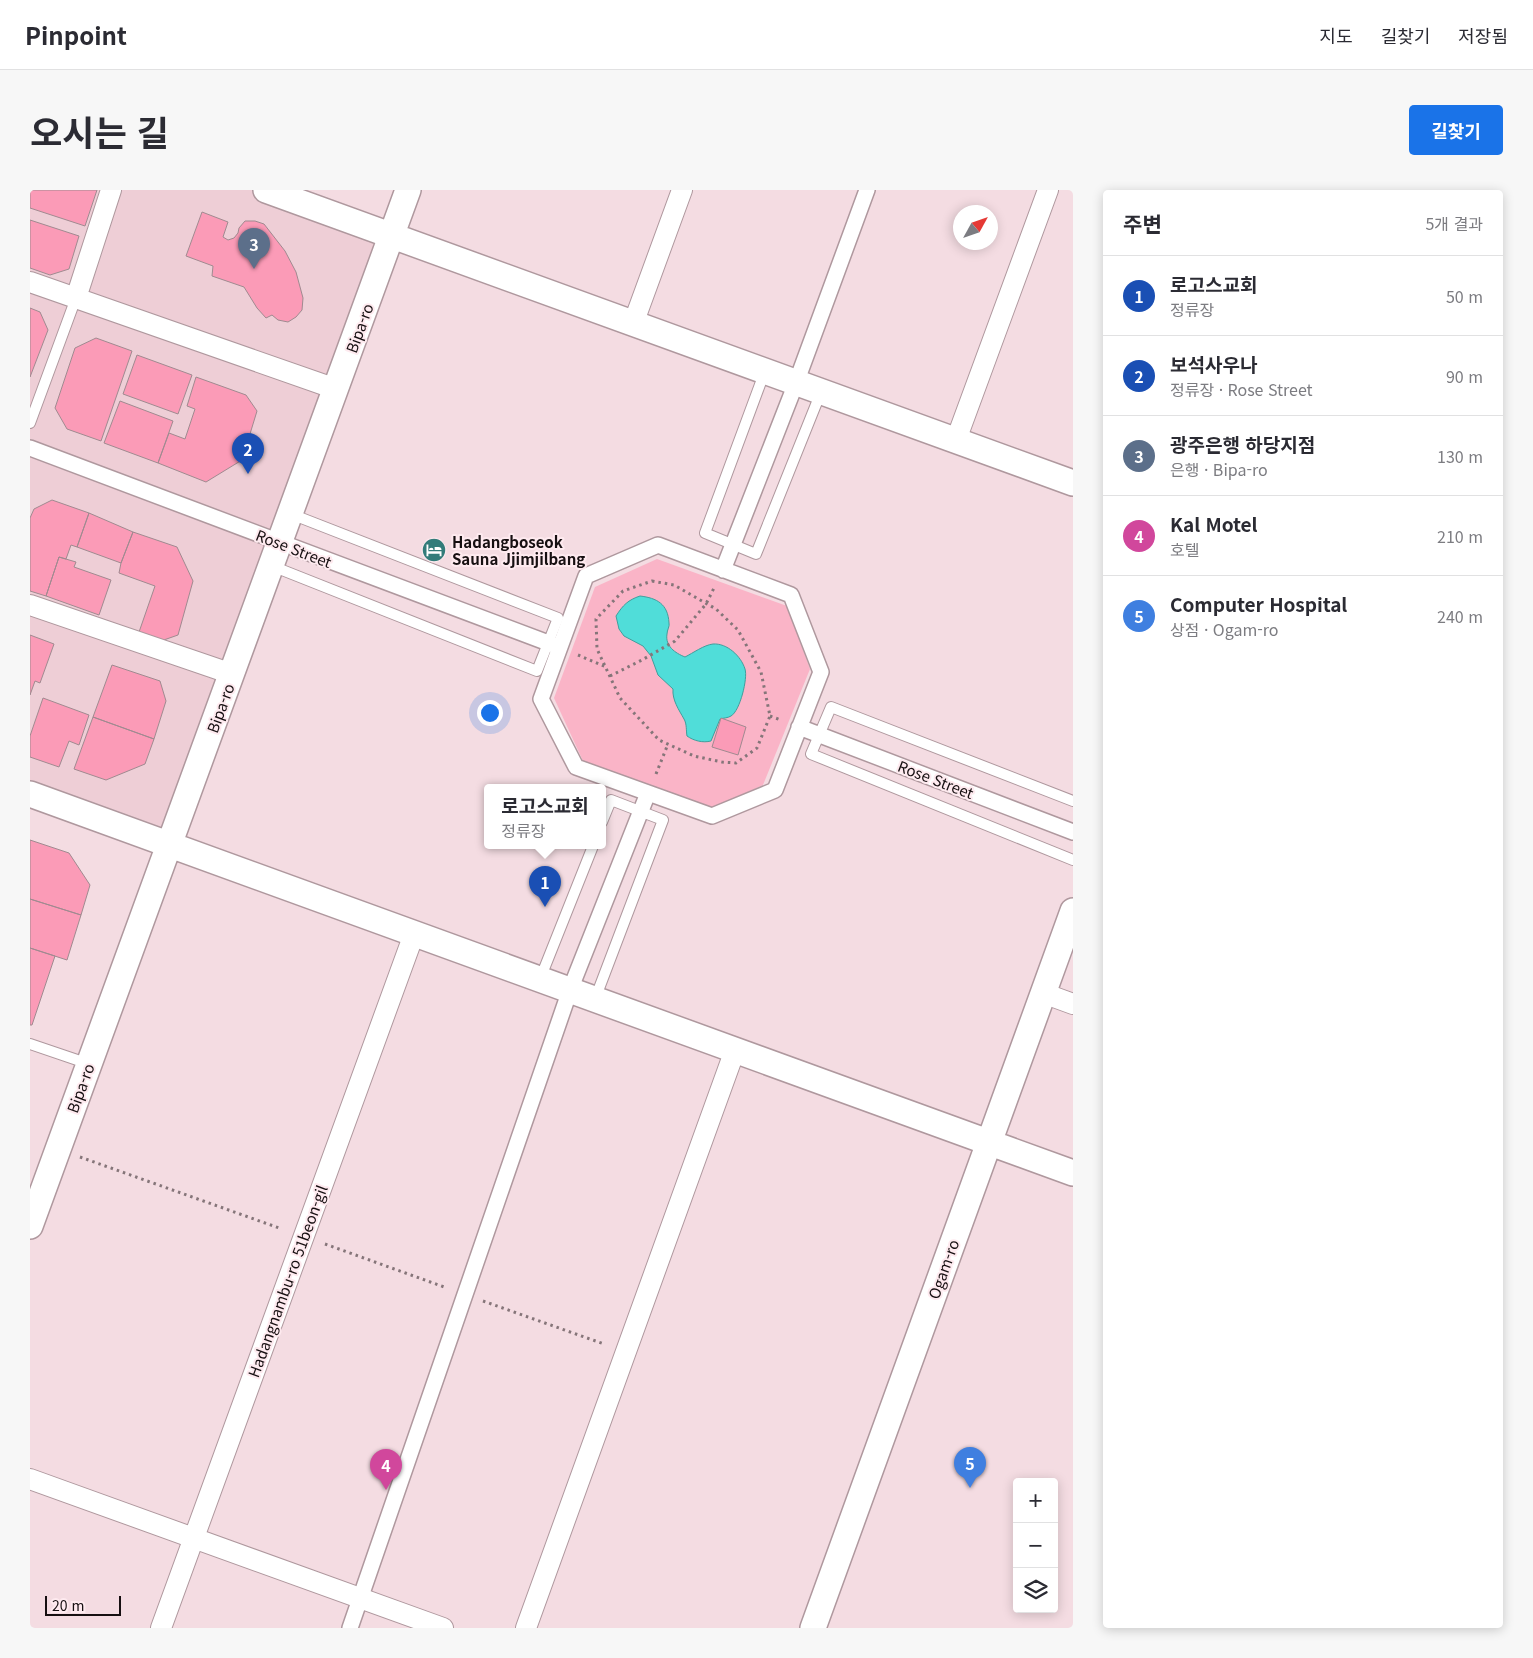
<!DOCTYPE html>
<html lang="ko">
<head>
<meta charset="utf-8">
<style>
  body { margin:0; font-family:Georgia,"Noto Sans KR",serif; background:#f7f7f7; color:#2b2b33 }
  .controls { position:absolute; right:15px; bottom:15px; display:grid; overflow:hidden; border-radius:5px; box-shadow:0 2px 12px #0003 }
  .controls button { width:45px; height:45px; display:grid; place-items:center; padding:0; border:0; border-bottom:1px solid #e1e1e2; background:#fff; color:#2b2b33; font:25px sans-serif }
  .compass { position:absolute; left:923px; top:15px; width:45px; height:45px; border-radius:50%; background:#fff; box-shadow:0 2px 12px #0003; rotate:50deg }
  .scale { position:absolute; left:15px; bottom:12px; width:76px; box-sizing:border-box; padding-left:5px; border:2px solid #160f11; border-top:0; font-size:14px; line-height:18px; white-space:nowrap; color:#160f11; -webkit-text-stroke:4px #feeaef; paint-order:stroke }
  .you { position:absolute; left:459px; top:522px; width:18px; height:18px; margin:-12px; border:4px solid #fff; border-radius:50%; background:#1a73e8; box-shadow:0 0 0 8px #1a73e833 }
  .badge { display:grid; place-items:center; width:32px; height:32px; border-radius:50%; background:#1a73e8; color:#fff; font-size:16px; font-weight:700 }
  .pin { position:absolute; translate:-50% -41px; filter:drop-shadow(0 1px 2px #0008) }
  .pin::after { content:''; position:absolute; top:26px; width:18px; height:15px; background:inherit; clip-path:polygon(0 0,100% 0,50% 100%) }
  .popup { position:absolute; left:454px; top:594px; width:122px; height:65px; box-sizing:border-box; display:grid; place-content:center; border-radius:5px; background:#fff; filter:drop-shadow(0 1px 4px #0005); font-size:16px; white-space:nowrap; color:#7c7c81 }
  .popup b { font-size:19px; color:#2b2b33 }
  .popup::after { content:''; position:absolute; left:50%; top:100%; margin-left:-10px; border:10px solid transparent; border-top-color:#fff }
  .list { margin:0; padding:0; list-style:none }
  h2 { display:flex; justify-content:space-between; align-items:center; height:65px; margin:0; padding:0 20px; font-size:21px }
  h2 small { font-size:16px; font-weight:400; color:#7c7c81 }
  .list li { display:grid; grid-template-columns:32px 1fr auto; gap:15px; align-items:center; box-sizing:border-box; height:80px; padding:0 20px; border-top:1px solid #e1e1e2 }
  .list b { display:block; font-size:19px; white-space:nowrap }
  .list p { margin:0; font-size:16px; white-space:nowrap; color:#7c7c81 }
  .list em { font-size:16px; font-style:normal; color:#7c7c81 }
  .icon { flex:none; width:28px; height:28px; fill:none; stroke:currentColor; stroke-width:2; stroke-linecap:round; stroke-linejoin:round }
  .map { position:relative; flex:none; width:1043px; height:1438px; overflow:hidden; border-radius:5px }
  header { display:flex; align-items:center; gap:30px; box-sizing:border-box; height:70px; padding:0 25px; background:#fff; border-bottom:1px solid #e1e1e2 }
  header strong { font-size:24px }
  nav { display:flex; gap:28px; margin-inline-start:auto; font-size:18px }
  .intro { display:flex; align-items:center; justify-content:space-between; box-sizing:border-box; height:120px; padding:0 30px }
  h1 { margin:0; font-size:35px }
  .button { padding:12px 22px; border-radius:5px; background:#1a73e8; color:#fff; font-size:18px; font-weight:700 }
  main { display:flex; gap:30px; padding:0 30px }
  aside { flex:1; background:#fff; border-radius:5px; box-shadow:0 2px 12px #0003 }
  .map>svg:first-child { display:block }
</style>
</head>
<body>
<header>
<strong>Pinpoint</strong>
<nav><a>지도</a><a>길찾기</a><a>저장됨</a></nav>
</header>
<div class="intro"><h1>오시는 길</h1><a class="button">길찾기</a></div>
<main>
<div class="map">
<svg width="1043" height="1438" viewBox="0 0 1043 1438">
  <rect width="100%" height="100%" fill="#f4dce2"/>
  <path fill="#eeced6" d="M0 0H236L362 46 140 655 0 604Z"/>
  <path fill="#fab4c7" d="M627 369 757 416 780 479 733 595 683 618 553 571 524 508 565 397Z"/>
  <path fill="#50ddd9" stroke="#3f9f9d" d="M610 406C627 408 638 414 639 433 640 436 637 440 637 444 635 456 645 463 655 467 663 463 674 455 683 454 697 453 711 466 715 479 718 488 710 521 701 526 698 528 693 528 690 529L681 551C673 553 664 551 657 546 656 541 657 534 654 529 649 520 642 510 643 499L628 485 621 466 613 456 594 446 589 439 586 426C593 415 598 410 610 406Z"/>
  <path fill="#fb9bb7" stroke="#a08a90" d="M0 0H67L55 36 0 18Z
    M172 22 198 32 193 47 198 50 204 48 208 43 209 38 215 31H225L234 34 255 61 266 82 273 108 272 120 266 127 258 132 248 130 242 125 236 128 227 118 214 97 182 86 183 76 156 66Z
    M0 30 49 46 39 79 20 85 0 78Z
    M0 118 10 122 18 140 0 187Z
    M66 148 102 161 71 251 37 239 25 218 45 158Z
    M107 165 162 185 148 224 93 204Z
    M166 187 216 205 227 221 212 270 176 292 128 273 139 243 155 249 165 219 157 216Z
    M90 211 143 231 128 273 74 253Z
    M22 310 59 323 47 357 41 355 36 369 29 367 16 406 0 401V328L4 319Z
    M59 323 103 342 91 373 47 357Z
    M103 342 147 357 163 391 148 445 128 452 108 445 125 396 89 383 91 373Z
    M29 367 46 372 44 377 81 390 69 425 16 406Z
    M0 445 24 454 10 493 5 491 0 505Z
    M82 475 130 491 136 511 124 549 63 527Z
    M13 508 59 525 49 555 39 551 29 577 0 567V546Z
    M63 527 124 549 115 574 76 590 44 579Z
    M691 528 716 537 708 565 682 557Z
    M0 650 39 663 60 695 51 725 0 709Z
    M0 709 51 725 37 770 0 758Z
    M0 758 25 766 2 835H0Z"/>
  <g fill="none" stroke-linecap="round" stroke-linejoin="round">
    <g stroke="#af989e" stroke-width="12">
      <path id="service" d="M735 181 675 343 726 364 791 202
        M0 233 46 108
        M242 376 507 481 528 428 261 324
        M1043 611 801 517 781 564 1043 670
        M510 789 563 656
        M565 809 633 630 581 610 572 632
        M0 854 59 874"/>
    </g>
    <g stroke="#af989e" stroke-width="18">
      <path id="pedestrian" d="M0 258 529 457
        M628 355 761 405 791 482 745 600 682 626 546 577 511 509 556 386Z
        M693 380 766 193 837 0
        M769 537 1043 642
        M320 1438 540 800 618 603"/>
    </g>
    <g stroke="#af989e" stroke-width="22">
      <path id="minor" d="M0 92 306 199
        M46 108 81 0
        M603 134 652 0
        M926 250 1018 0
        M0 415 202 484
        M1013 803 1043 814
        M0 1289 413 1438
        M131 1438 384 744
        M496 1438 705 860"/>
    </g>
    <g stroke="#af989e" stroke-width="28">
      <path id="tertiary" d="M236 0 1043 293
        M0 604 1043 983
        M0 1036 378 0
        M783 1438 1043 721"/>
    </g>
    <path stroke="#857579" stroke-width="3" stroke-dasharray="2.5 4" stroke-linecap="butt" d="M622 391 644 395 686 419 708 440 731 482 740 526 727 558 706 573 692 572 664 566 629 550 590 508 567 459 566 429 593 401Z
      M548 465 576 477
      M580 486 612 470 645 451 676 414 684 398
      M740 526 751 530
      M626 584 638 554
      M50 967 252 1039
      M295 1054 417 1098
      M453 1111 574 1154"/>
    <use href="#service" stroke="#fff" stroke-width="10"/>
    <use href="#pedestrian" stroke="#fff" stroke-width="15"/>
    <use href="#minor" stroke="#fff" stroke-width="20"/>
    <use href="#tertiary" stroke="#fff" stroke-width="25"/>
  </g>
  <defs>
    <g id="hotel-disc" transform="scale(1.25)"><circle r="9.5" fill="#337c7a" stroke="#feeaef"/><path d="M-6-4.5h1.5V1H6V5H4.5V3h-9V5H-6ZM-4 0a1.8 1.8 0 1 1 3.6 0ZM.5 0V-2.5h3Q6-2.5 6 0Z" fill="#fff"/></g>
  </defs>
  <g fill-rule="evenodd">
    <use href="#hotel-disc" x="404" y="360"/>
  </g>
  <g text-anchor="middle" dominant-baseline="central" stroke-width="4" stroke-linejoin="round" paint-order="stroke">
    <g font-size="15" fill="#160f11" stroke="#feeaef">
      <text transform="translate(329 138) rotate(-70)">Bipa-ro</text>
      <text transform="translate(264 358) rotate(21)">Rose Street</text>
      <text transform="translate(190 518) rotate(-70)">Bipa-ro</text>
      <text transform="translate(906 589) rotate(21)">Rose Street</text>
      <text transform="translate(50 898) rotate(-70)">Bipa-ro</text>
      <text transform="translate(913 1079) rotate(-70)">Ogam-ro</text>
      <text transform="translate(257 1091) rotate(-70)">Hadangnambu-ro 51beon-gil</text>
    </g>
    <g font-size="15" font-weight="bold" fill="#160f11" stroke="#feeaef" text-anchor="start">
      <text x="422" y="351">Hadangboseok<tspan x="422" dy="17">Sauna Jjimjilbang</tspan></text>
    </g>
  </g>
</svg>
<div class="controls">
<button>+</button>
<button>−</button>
<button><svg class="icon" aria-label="layers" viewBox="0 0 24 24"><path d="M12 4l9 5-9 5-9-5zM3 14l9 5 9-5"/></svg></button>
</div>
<svg class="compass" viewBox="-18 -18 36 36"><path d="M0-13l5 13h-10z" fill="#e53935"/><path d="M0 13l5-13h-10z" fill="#7c7c81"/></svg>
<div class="scale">20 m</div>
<div class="you"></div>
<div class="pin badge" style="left:515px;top:717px;background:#1a4fb4">1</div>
<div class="popup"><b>로고스교회</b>정류장</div>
<div class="pin badge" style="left:218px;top:284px;background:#1a4fb4">2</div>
<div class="pin badge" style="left:224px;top:79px;background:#5c6f8a">3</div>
<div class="pin badge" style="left:356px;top:1300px;background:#d1479c">4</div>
<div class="pin badge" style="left:940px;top:1298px;background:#3f7fe0">5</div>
</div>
<aside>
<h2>주변<small>5개 결과</small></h2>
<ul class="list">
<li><span class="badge" style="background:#1a4fb4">1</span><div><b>로고스교회</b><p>정류장</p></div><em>50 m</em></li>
<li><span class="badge" style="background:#1a4fb4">2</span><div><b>보석사우나</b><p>정류장 · Rose Street</p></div><em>90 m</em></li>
<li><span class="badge" style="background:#5c6f8a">3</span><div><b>광주은행 하당지점</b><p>은행 · Bipa-ro</p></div><em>130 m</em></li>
<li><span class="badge" style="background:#d1479c">4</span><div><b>Kal Motel</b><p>호텔</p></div><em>210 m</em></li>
<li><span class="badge" style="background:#3f7fe0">5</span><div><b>Computer Hospital</b><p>상점 · Ogam-ro</p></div><em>240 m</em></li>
</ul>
</aside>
</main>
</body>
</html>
